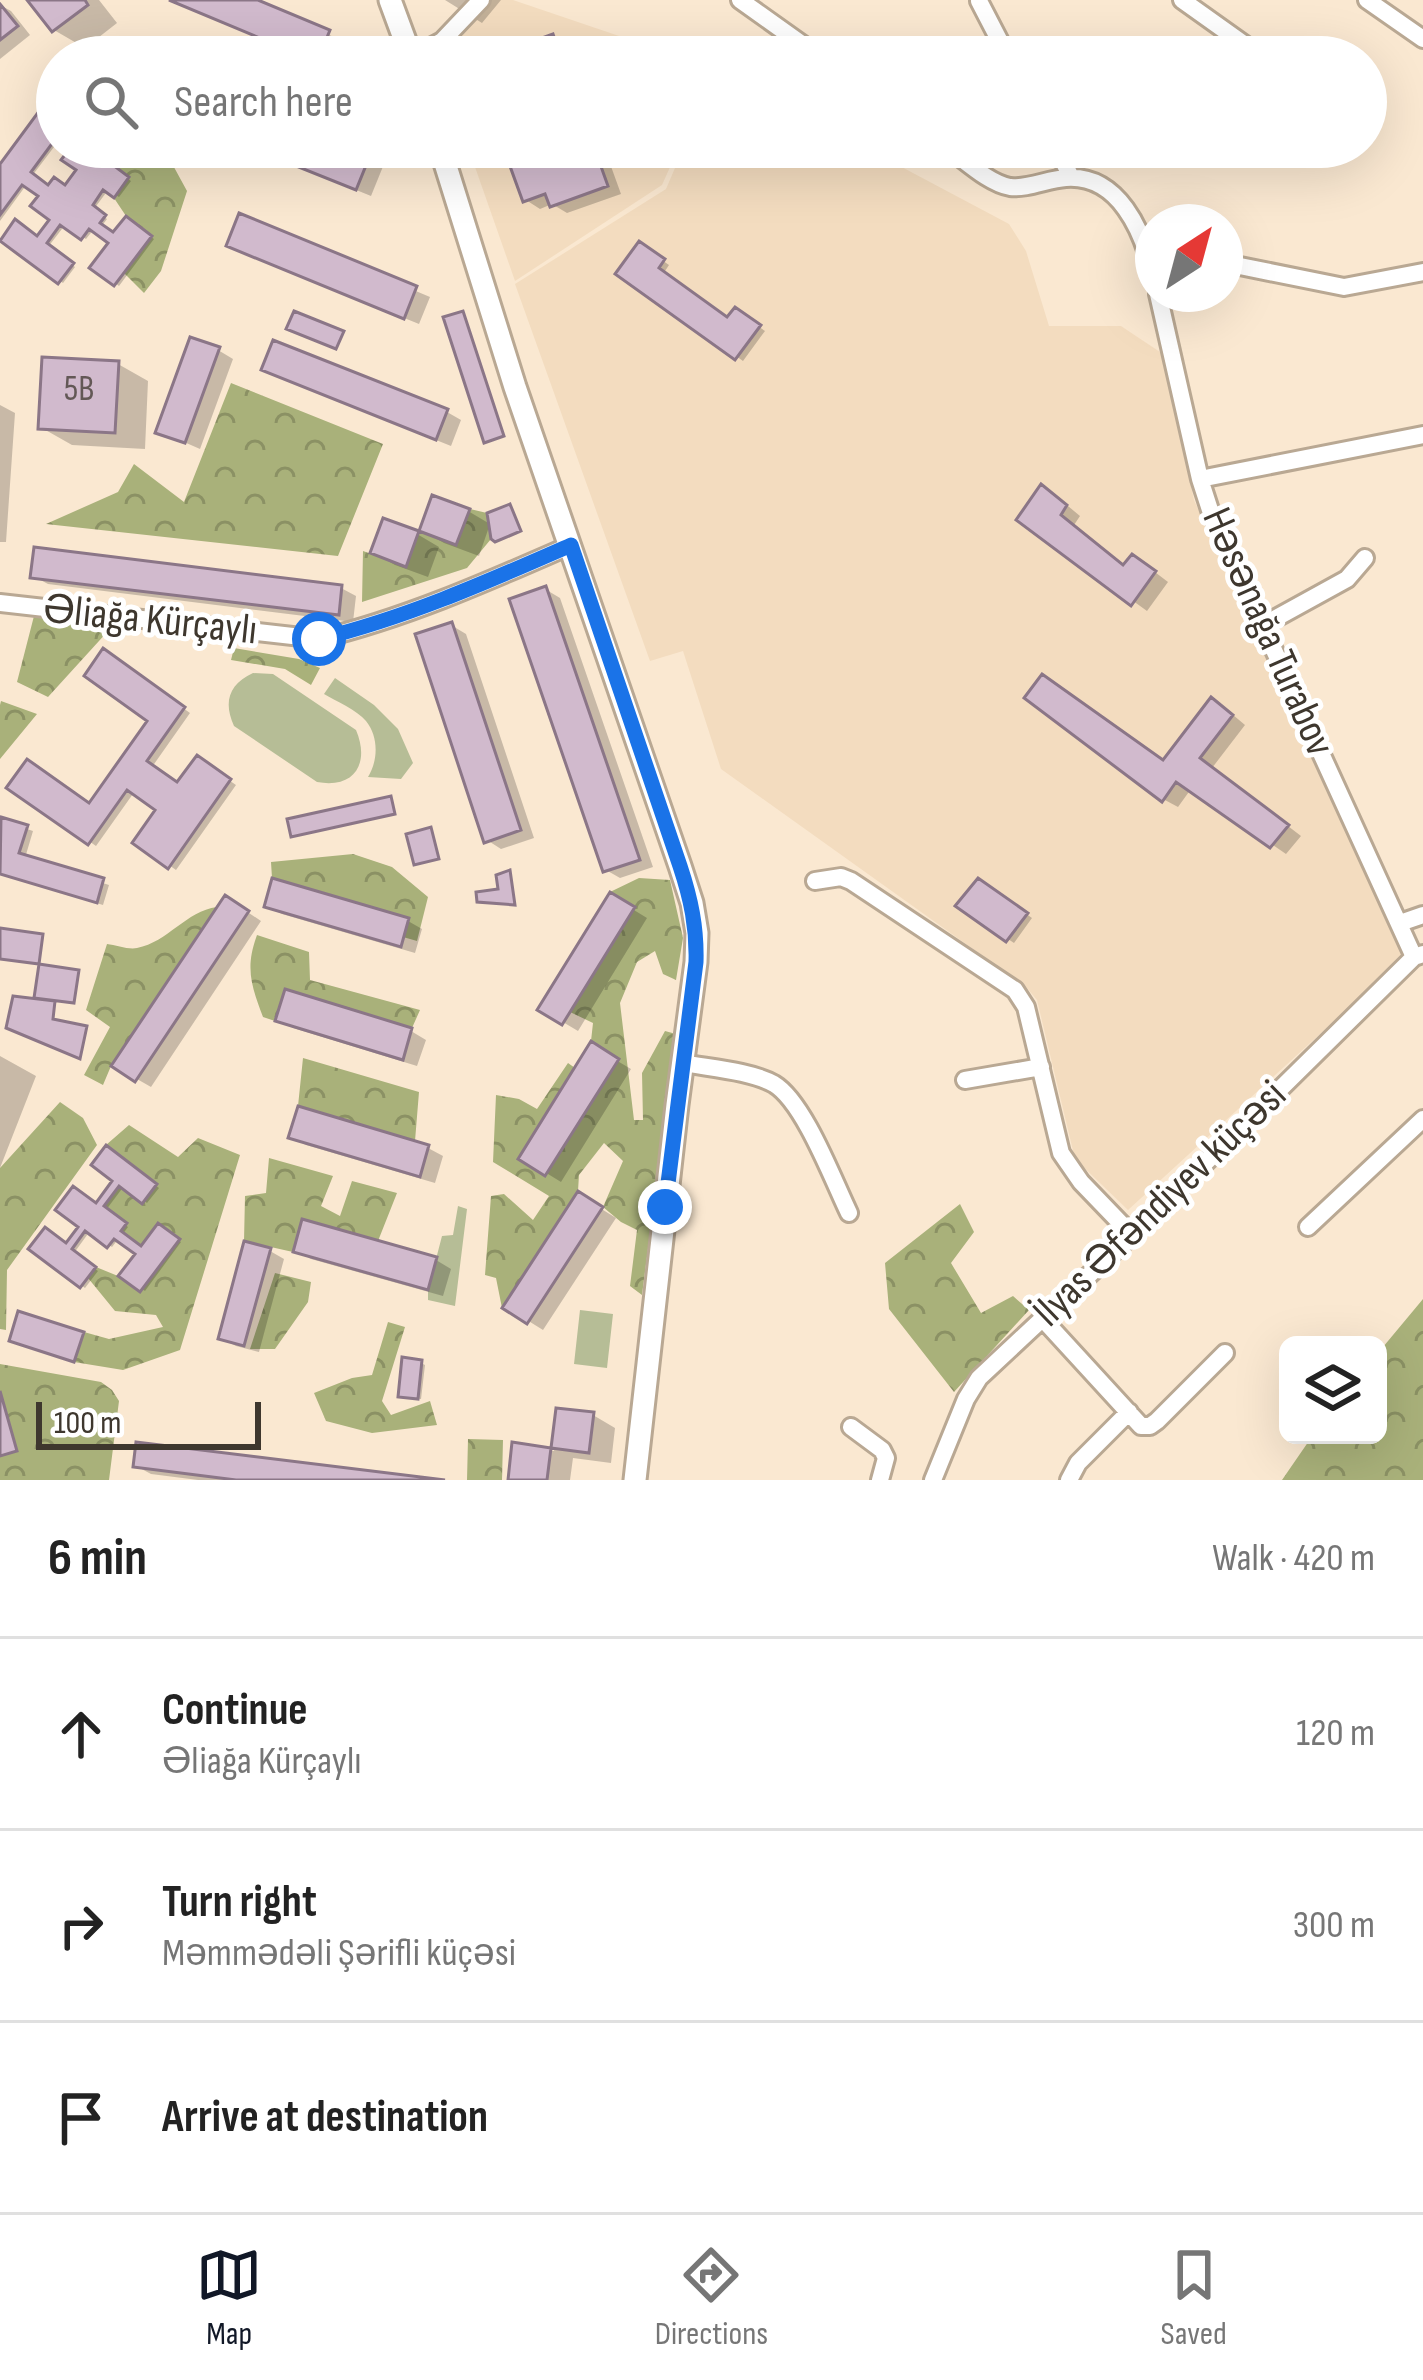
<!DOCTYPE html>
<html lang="en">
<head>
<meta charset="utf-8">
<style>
  body { margin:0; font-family:"Sofia Sans Condensed",sans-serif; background:#f2f2f2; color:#222 }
  .controls { position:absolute; right:36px; bottom:36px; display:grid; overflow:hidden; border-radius:18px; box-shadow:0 12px 48px #0002 }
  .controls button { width:108px; height:108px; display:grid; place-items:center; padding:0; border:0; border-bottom:3px solid #e0e0e0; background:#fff; color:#222; font:60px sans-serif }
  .compass { position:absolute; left:1135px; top:204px; width:108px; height:108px; border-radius:50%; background:#fff; box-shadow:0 12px 48px #0002; rotate:36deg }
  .scale { position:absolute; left:36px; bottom:30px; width:225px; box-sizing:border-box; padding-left:12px; border:6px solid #3e372e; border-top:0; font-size:33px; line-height:42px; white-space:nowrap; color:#3e372e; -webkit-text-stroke:9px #fff; paint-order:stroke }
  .stop { position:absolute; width:36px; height:36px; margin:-27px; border:9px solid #1a73e8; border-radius:50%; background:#fff }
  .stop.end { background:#1a73e8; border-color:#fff; box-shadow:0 3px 12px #0008 }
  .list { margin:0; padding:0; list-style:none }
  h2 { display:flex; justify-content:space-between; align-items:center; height:156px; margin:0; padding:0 48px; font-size:51px }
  h2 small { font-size:39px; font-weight:400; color:#767676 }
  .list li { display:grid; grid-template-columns:78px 1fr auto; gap:36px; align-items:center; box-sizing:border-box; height:192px; padding:0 48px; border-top:3px solid #e0e0e0 }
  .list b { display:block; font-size:45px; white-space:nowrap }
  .list p { margin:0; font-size:39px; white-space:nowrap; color:#767676 }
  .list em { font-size:39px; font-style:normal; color:#767676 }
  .icon { flex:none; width:66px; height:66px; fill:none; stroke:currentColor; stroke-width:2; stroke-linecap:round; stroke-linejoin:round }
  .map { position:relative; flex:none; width:1423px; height:1480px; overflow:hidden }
  .search { position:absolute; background:#fff; box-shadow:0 12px 48px #0002; left:36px; right:36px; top:36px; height:132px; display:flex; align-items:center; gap:30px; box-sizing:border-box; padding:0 42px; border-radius:66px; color:#767676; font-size:45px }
  .sheet { height:732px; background:#fff }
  nav { display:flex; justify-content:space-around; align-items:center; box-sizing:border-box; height:168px; border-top:3px solid #e0e0e0; background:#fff; font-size:33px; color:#767676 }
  nav a { display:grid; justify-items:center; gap:6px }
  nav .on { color:#111827 }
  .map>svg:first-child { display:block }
</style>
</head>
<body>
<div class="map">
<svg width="1423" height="1480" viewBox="0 0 1423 1480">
  <defs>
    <pattern id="forest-crowns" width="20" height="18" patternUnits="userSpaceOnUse" patternTransform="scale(3)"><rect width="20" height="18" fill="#a9b17a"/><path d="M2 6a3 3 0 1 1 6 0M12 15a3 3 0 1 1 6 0" fill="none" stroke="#8b9164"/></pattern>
  </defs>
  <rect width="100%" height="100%" fill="#fae8d1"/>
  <path fill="#f3dcbf" d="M490 0H513L681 57H440Z
    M468 147H679L662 185 515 281Z
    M684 147H864L1009 224 1026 251 1049 326H1121L1163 354 1194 500 1404 957 1128 1210 1075 1159 1037 1000 1026 987 721 769 683 651 650 661 515 284 666 189Z"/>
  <path fill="#b6bd96" d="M253 673 273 674 356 730C370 763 355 789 317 782L234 726C223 702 229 684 253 673Z
    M335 678 374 705 398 729 413 763 401 779 368 777C378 761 379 737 366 721 357 710 336 701 324 694Z
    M458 1206 467 1209 455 1306 428 1300V1290L442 1236 453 1235Z
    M580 1310 613 1314 607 1368 574 1364Z"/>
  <path fill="url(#forest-crowns)" d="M89 147H163L187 191 161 271 144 293 124 273 152 235 126 216 114 198 124 173Z
    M231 383 383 444 338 556 46 524 118 492 134 464 184 502Z
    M470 509 487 513 491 539 467 568 362 602 363 551 405 566 419 531 456 545Z
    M34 616 109 630 48 697 17 682Z
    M234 648 299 659 320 668 311 685 285 669 231 660Z
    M1 701 37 714 0 759V705Z
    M353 854 392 867 428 897 417 941 403 937 408 918 272 878 271 862Z
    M639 878 670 880 683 938 676 980 663 974 655 951 637 962 620 1003 634 1120H643L642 1073 665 1031 676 1034 642 1295 630 1286 637 1230 621 1222 603 1207 623 1161 604 1143 579 1175 578 1191 502 1308 496 1278 485 1275 491 1196 504 1194 533 1220 549 1196 493 1162 496 1095 519 1099 537 1109 568 1063 575 1068 518 1158 545 1176 618 1059 591 1041 593 1023 570 1012 634 908 610 892Z
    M217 907 111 1066 103 1085 84 1075 110 1027 86 1010 107 944C116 945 129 950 137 948 168 942 186 911 217 907Z
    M257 935 309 952 310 980 420 1010 412 1028 286 989 275 1021 263 1017C251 985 245 968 257 935Z
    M303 1058 419 1092 415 1141 298 1106Z
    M60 1102 83 1118 97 1145 7 1270 6 1330 0 1329V1168Z
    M129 1125 178 1157 198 1138 240 1155 180 1350 123 1370 74 1362 84 1332 109 1339 163 1327 156 1315 115 1311 88 1278 96 1267 118 1276 140 1291 179 1239 159 1223 141 1246 121 1231 104 1206 119 1186 142 1203 157 1184 106 1145Z
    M269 1158 333 1176 321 1206 340 1216 352 1181 397 1193 378 1241 302 1220 293 1252 244 1241 245 1196 266 1193Z
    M960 1204 974 1232 951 1263 981 1313 1013 1296 1029 1310 954 1392 889 1309 885 1263Z
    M275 1273 311 1282 308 1302 275 1349H250Z
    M1423 1299V1480H1282L1313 1435H1378V1353Z
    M388 1322 405 1327 382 1401 391 1415 430 1401 437 1425 372 1433 326 1421 314 1393 352 1378 372 1375Z
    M0 1364 101 1382 112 1390 119 1401 109 1480H0Z
    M468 1439 503 1440 502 1480H467Z"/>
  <path fill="#0003" d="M31 0H99L117 23 85 48 54 30Z
    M170 0H250L343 41 336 57H306Z
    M445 0H501L482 23Z
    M0 5 11 11 30 35 0 59Z
    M552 37 567 46 571 57H499Z
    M57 108V143L32 176 49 189H66L80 169 75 147H85L131 181 119 197 108 190 94 209 107 219 101 227 114 236 126 220 154 239 119 286 94 267 112 242 94 229 86 239 65 225 48 247 75 267 63 283 4 240H39L53 219 42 196 27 184 0 221V169Z
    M250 147H347L384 164 371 196Z
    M506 147H604L621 194 567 213 552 204 540 209 526 200Z
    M240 217 430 297 419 324 244 253Z
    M640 245 669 265 663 274 728 321 736 311 765 331 743 361 620 273Z
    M218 350 233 359 200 449 159 431Z
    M118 364 148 381 145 449 72 445 42 428Z
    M264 369 447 412 461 420 451 446 279 377Z
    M0 405 15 413 6 542H0Z
    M1056 496 1080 516 1074 525 1126 567 1147 566 1168 582 1147 611 1020 519Z
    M468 511 490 524 479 556 444 543 422 530Z
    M417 534 439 547 428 577 395 565 373 552Z
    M33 576 341 588 356 596 353 622 48 584Z
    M545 589 560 598 653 867 620 878 606 870Z
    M451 625 466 634 534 838 501 849 487 840Z
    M110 656 190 713 152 767 178 786 198 759 236 785 176 870 136 842 160 809 135 791 96 846 11 787 90 807 151 720Z
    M1226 709 1245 725 1212 768 1301 836 1286 854 1191 789 1178 807 1163 799 1165 762Z
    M3 821 33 831 25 858 109 885 103 905 0 874V830Z
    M979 881 1032 918 1014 943 1008 939Z
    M611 896 647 918 578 1031 541 1009Z
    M267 906 408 921 422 929 415 953 282 914Z
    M240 907 261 921 151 1087 137 1079Z
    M287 993 411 1031 426 1040 417 1066 293 1028 279 1020Z
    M592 1046 631 1069 561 1182 522 1158Z
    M0 1056 36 1076 0 1168Z
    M292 1137 428 1148 443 1156 435 1183 306 1145Z
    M107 1149 159 1188 147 1203 124 1186 106 1210 128 1227 122 1235 142 1250 159 1227 181 1242 145 1291 122 1275 139 1253 119 1238 112 1247 90 1231 74 1253 98 1271 85 1288 33 1249 67 1247 117 1181Z
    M579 1195 616 1218 543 1330 506 1307Z
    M304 1223 436 1260 451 1269 443 1296 311 1259 297 1251Z
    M270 1251 284 1259 259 1352 236 1346 221 1338Z
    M421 1363 425 1365 421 1399 404 1397Z
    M559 1411 593 1415 615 1428 611 1463 573 1458 570 1480H511L515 1446 554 1451Z
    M138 1445 422 1480H198L151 1474 136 1466Z"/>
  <path fill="#d1bacd" stroke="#8b7687" stroke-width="3" d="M27 0H85L88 5 52 32Z
    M169 0H258L330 30 319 57H305Z
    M0 4 18 26 0 40Z
    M553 34 561 57H490Z
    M48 99 57 105V137L31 172 48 185 54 177 65 185 76 170 61 160 71 147H89L129 177 114 198 103 190 93 205 106 215 100 223 113 232 126 216 152 236 114 286 89 268 108 243 89 229 81 240 60 225 47 243 74 263 58 284 0 241 15 219 37 236 49 220 30 206 38 196 22 185 0 215V164Z
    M249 147H355L371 153 356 190Z
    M503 147H594L608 186 550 207 545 194 523 202Z
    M239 213 417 286 404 319 226 246Z
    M639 241 665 259 659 268 727 317 735 307 761 325 735 360 615 274Z
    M294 311 344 331 336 349 286 329Z
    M463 311 504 436 484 443 443 317Z
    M190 337 220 347 185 443 155 433Z
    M273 340 448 409 436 440 261 370Z
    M42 357 119 361 115 433 38 429Z
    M1041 484 1067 505 1061 515 1123 565 1132 554 1156 571 1131 606 1016 520Z
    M432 495 470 509 456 545 419 531Z
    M510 504 521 531 495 542 491 539 487 513Z
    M383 518 419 531 406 567 370 553Z
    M34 547 342 585 339 615 30 578Z
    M546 586 640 860 603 872 509 599Z
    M452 622 521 830 484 843 415 634Z
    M103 648 185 707 147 761 177 782 197 755 231 779 168 869 132 843 155 810 127 790 88 845 6 788 27 759 89 803 147 721 84 676Z
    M1042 674 1163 760 1211 697 1233 715 1200 758 1289 825 1270 848 1176 782 1162 802 1024 698Z
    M391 796 395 814 291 837 287 819Z
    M1 817 28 825 19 853 104 878 97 903 0 874Z
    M431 827 439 859 414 865 406 834Z
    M510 870 515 905 477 902 476 892 498 889 496 875Z
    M272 878 409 918 401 947 264 907Z
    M978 878 1028 913 1006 942 955 906Z
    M610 892 635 907 562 1025 537 1010Z
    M225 895 249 911 135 1082 111 1066Z
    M0 928 43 934 39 964 0 959Z
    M39 964 79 970 74 1003 34 998Z
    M285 989 412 1028 403 1060 275 1021Z
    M13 996 55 1001 53 1019 87 1026 80 1059 6 1028Z
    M591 1041 619 1059 545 1176 518 1159Z
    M298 1106 429 1145 420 1177 288 1138Z
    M106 1145 157 1184 142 1204 119 1186 104 1206 127 1223 121 1231 141 1246 158 1223 180 1239 140 1292 118 1276 135 1254 114 1239 107 1248 85 1231 72 1249 96 1267 80 1288 28 1249 45 1227 66 1243 78 1227 55 1210 73 1186 96 1203 112 1181 91 1165Z
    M578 1191 603 1207 527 1324 502 1308Z
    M302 1219 437 1257 428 1290 293 1252Z
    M244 1241 271 1248 244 1346 218 1339Z
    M18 1311 84 1332 74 1362 9 1341Z
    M402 1357 422 1360 418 1399 398 1397Z
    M0 1391 17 1451 0 1456Z
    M556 1408 594 1412 589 1453 551 1448Z
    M136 1442 445 1480H236L133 1467Z
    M512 1442 551 1448 547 1480H508Z"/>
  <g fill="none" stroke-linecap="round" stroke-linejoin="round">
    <g stroke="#b9a893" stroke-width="22">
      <path id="minor" d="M740 0 820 57
        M1182 0 1262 57
        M1367 0 1423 39
        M979 1 1008 57
        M412 57 442 41 481 0
        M946 147C965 160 988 183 1010 187 1028 189 1048 179 1066 178 1119 174 1143 232 1153 274
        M1056 147 1071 177
        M1225 263 1344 287 1423 272
        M1158 294 1200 479 1210 510 1414 957
        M1200 479 1423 435
        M0 603 319 639C406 618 489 581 571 545
        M1265 624 1347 579 1365 558
        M815 881 841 877 851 881 1015 990 1026 1007 1061 1153 1081 1182 1132 1235
        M1400 923 1423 915
        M683 1063C709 1068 751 1071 774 1084 804 1102 833 1180 849 1213
        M965 1080 1041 1067
        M1308 1227 1423 1119
        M1042 1318 1141 1426H1150L1157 1421 1225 1353
        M851 1427 882 1450 886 1458 880 1480
        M933 1480 966 1399 979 1378 1132 1235 1414 957 1423 954
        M1069 1480 1078 1463 1129 1412"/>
    </g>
    <g stroke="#b9a893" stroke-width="27">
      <path id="tertiary" d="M390 0 411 57
        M440 147 515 387 680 866 692 903 697 933 696 962 677 1105 635 1480"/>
    </g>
    <use href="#minor" stroke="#fff" stroke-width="16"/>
    <use href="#tertiary" stroke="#fff" stroke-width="21"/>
  </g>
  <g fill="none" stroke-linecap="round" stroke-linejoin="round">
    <path stroke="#1a73e8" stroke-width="15" d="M319 639C406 618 489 581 571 545L680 866C691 899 697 928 696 962L665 1207"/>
  </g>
  <g text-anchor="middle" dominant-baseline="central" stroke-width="10" stroke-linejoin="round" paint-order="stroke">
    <g font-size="36" fill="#635856">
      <text x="79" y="389">5B</text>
    </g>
    <g font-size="42" fill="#3e372e" stroke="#fff">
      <text transform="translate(150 620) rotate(6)">Əliağa Kürçaylı</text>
      <text transform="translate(1268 632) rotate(66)">Həsənağa Turabov</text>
      <text transform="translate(1160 1204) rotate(-44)">İlyas Əfəndiyev küçəsi</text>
    </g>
  </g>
</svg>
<div class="controls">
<button><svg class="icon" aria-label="layers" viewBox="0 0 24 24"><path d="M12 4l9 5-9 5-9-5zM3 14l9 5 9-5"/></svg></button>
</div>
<svg class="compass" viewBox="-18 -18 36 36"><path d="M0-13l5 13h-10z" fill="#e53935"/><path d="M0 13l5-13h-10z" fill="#767676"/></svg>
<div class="scale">100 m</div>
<div class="stop" style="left:319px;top:639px"></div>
<div class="stop end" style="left:665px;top:1207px"></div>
<div class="search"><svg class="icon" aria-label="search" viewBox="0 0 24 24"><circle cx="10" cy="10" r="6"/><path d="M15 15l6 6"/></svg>Search here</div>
</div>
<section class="sheet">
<h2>6 min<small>Walk · 420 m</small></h2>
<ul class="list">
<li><svg class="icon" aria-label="ahead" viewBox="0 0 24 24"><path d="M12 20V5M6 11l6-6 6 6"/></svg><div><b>Continue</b><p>Əliağa Kürçaylı</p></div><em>120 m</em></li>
<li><svg class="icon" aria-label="right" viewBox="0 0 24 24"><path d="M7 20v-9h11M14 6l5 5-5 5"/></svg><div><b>Turn right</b><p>Məmmədəli Şərifli küçəsi</p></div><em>300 m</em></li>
<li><svg class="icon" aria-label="arrive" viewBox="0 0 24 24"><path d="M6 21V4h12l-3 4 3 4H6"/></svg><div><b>Arrive at destination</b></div></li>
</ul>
</section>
<nav>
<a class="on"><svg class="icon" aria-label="map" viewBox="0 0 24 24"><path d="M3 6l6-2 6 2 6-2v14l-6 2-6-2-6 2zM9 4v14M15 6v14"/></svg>Map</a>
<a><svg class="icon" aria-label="directions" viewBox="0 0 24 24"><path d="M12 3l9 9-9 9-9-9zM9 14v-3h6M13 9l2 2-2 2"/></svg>Directions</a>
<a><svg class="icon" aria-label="saved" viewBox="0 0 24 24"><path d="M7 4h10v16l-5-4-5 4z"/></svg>Saved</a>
</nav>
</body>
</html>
